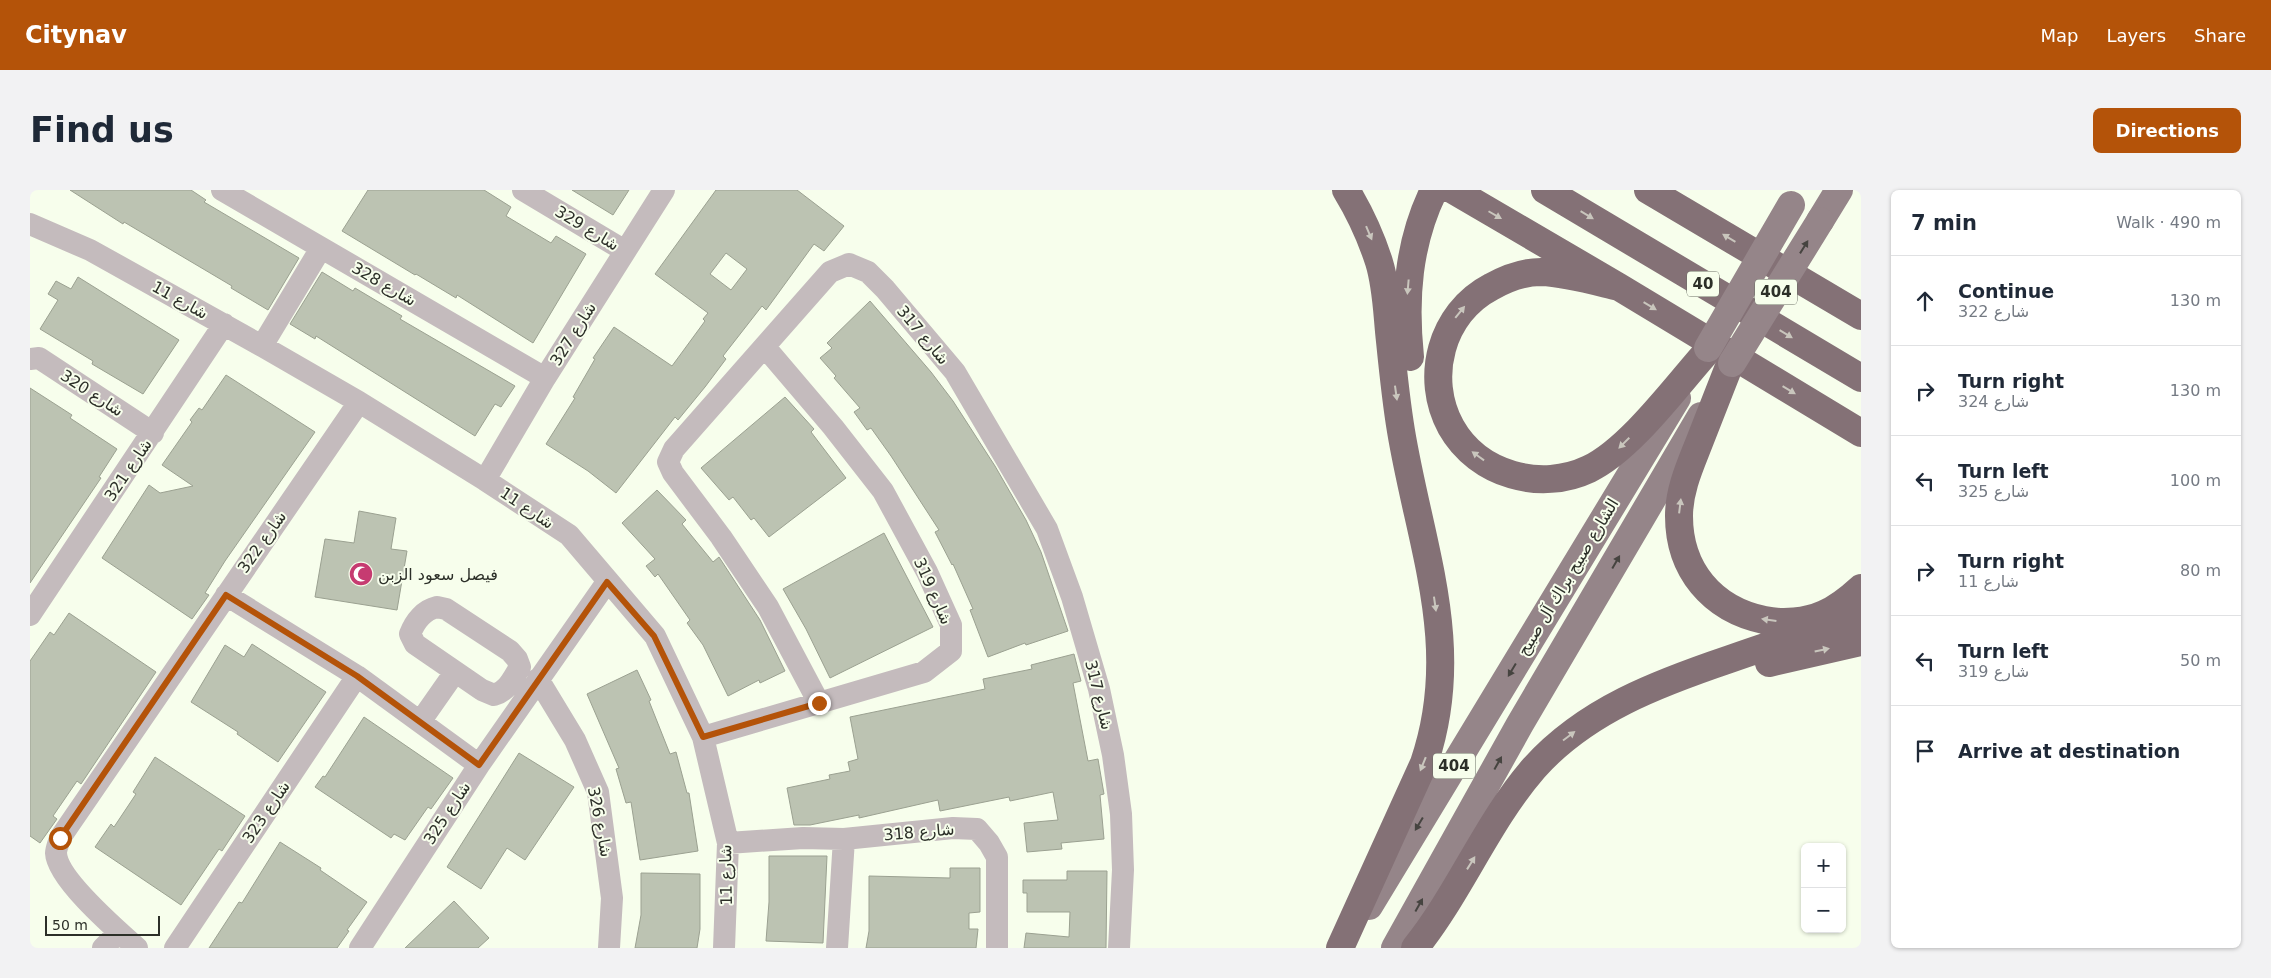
<!DOCTYPE html>
<html lang="en">
<head>
<meta charset="utf-8">
<style>
  body { margin:0; font-family:"DejaVu Sans","Noto Sans Arabic",sans-serif; background:#f2f2f3; color:#1f2937 }
  .controls { position:absolute; right:15px; bottom:15px; display:grid; overflow:hidden; border-radius:8px; box-shadow:0 1px 4px #0004 }
  .controls button { width:45px; height:45px; display:grid; place-items:center; padding:0; border:0; border-bottom:1px solid #e0e1e3; background:#fff; color:#1f2937; font:25px sans-serif }
  .scale { position:absolute; left:15px; bottom:12px; width:115px; box-sizing:border-box; padding-left:5px; border:2px solid #2c2f28; border-top:0; font-size:14px; line-height:18px; white-space:nowrap; color:#2c2f28; -webkit-text-stroke:4px #f7feec; paint-order:stroke }
  .stop { position:absolute; width:15px; height:15px; margin:-11px; border:4px solid #b45309; border-radius:50%; background:#fff }
  .stop.end { background:#b45309; border-color:#fff; box-shadow:0 1px 5px #0008 }
  .list { margin:0; padding:0; list-style:none }
  h2 { display:flex; justify-content:space-between; align-items:center; height:65px; margin:0; padding:0 20px; font-size:21px }
  h2 small { font-size:16px; font-weight:400; color:#747a83 }
  .list li { display:grid; grid-template-columns:32px 1fr auto; gap:15px; align-items:center; box-sizing:border-box; height:90px; padding:0 20px; border-top:1px solid #e0e1e3 }
  .list b { display:block; font-size:19px; white-space:nowrap }
  .list p { margin:0; font-size:16px; white-space:nowrap; color:#747a83 }
  .list em { font-size:16px; font-style:normal; color:#747a83 }
  .icon { flex:none; width:28px; height:28px; fill:none; stroke:currentColor; stroke-width:2; stroke-linecap:round; stroke-linejoin:round }
  .map { position:relative; flex:none; width:1831px; height:758px; overflow:hidden; border-radius:8px }
  header { display:flex; align-items:center; gap:30px; box-sizing:border-box; height:70px; padding:0 25px; background:#b45309; color:#fff }
  header strong { font-size:24px }
  nav { display:flex; gap:28px; margin-inline-start:auto; font-size:18px }
  .intro { display:flex; align-items:center; justify-content:space-between; box-sizing:border-box; height:120px; padding:0 30px }
  h1 { margin:0; font-size:35px }
  .button { padding:12px 22px; border-radius:8px; background:#b45309; color:#fff; font-size:18px; font-weight:700 }
  main { display:flex; gap:30px; padding:0 30px }
  aside { flex:1; background:#fff; border-radius:8px; box-shadow:0 1px 4px #0004 }
  .map>svg:first-child { display:block }
</style>
</head>
<body>
<header>
<strong>Citynav</strong>
<nav><a>Map</a><a>Layers</a><a>Share</a></nav>
</header>
<div class="intro"><h1>Find us</h1><a class="button">Directions</a></div>
<main>
<div class="map">
<svg width="1831" height="758" viewBox="0 0 1831 758">
  <rect width="100%" height="100%" fill="#f7feec"/>
  <path fill="#bcc3b2" stroke="#9ba191" fill-rule="evenodd" d="M40 0H161L176 10 174 12 269 68 238 120 201 98 202 96 94 32 93 34Z
    M338 0H454L481 17 476 26 521 53 526 46 556 64 503 153 427 105 426 108 386 84 385 85 312 41Z
    M542 0H599L583 25Z
    M686 0H767L814 36 794 61 784 54 736 120 732 116 693 166 696 169 675 197 648 230 645 227 586 303 558 281 516 254 545 208 543 207 565 169 563 168 584 137 642 176 675 131 673 129 678 123 625 84ZM696 63 717 79 701 100 680 84Z
    M292 82 323 101 325 98 372 126 370 129 485 196 471 217 465 214 445 246 286 146 285 149 260 134Z
    M48 87 149 150 113 204 62 174 63 171 10 139 28 110 18 104 26 91 41 99Z
    M840 111 901 182 923 211 965 276 996 330 1011 362 1038 441 996 455 995 453 958 467 940 420 943 419 923 374 922 375 905 342 909 340 861 266 841 238 837 240 824 222 830 218 804 188 806 186 790 168 802 158 797 153Z
    M196 185 285 242 195 371 175 403 179 405 162 429 72 368 119 295 130 303 163 296 132 275 162 232 160 230 169 218 172 220Z
    M0 198 42 225 40 228 87 259 69 287 71 288 0 393Z
    M755 207 784 239 781 242 816 288 739 347 724 328 721 330 703 307 699 310 671 278Z
    M627 300 656 330 652 334 683 372 689 367 730 430 755 481 730 493 729 490 698 506 673 455 657 433 660 430 628 384 625 387 616 376 625 369 592 333Z
    M329 321 366 328 361 359 377 361 367 420 285 407 295 349 324 353Z
    M854 343 903 437 800 488 776 439 753 399Z
    M39 423 126 482 51 594 47 591 23 626 27 629 10 653 0 646V471L20 442 24 445Z
    M222 454 296 502 248 572 207 544 208 542 161 512 195 455 214 467Z
    M1044 464 1051 491 1043 493 1058 571 1068 569 1074 604 1070 605 1074 649 1031 653 1032 659 997 662 994 633 1028 630 1023 602 980 611 979 607 910 621 908 610 829 628V625L780 635H764L757 598 800 589 799 585 820 581 818 572 828 569 820 527 955 499 953 489 1002 479 1001 475Z
    M607 480 621 510 619 511 640 564 646 562 657 603H659L668 661 610 670 601 612 596 613 586 579 589 578 557 504Z
    M334 527 423 588 401 619 398 617 375 650 364 644 361 648 285 597 293 586 295 587Z
    M489 563 544 597 495 670 477 658 451 699 417 677Z
    M125 567 215 626 192 661 189 659 151 715 65 657 81 634 84 637 106 604 103 602Z
    M250 652 291 678 290 680 337 712 317 740 319 741 307 758H179L209 712 212 713Z
    M739 666H797L793 753 736 751 739 712Z
    M920 678H950V722L939 723V739H948L946 758H836L839 741V686L920 688Z
    M1037 681H1077L1076 758H994L996 743 1039 747 1040 722H997V703H993V690H1037Z
    M611 683 670 684V739L667 758H605L611 725Z
    M424 711 459 748 448 758H375Z"/>
  <g fill="none" stroke-linecap="round" stroke-linejoin="round">
    <path stroke="#c4bbbd" stroke-width="22" d="M192 0 515 188
      M493 0 595 61
      M0 34 60 60 232 156 329 212 455 290 539 345 625 446 673 547 698 653 694 758
      M232 156 291 58
      M0 169 9 168 123 243
      M455 290 515 188 634 0
      M196 405 327 486 449 575
      M407 417 416 419 480 461 487 469 490 477C483 488 478 501 464 505L452 500 385 454 380 444C385 431 394 420 407 417Z
      M0 425 194 134
      M508 489 545 550 568 602 582 708 579 758
      M789 513 738 417 691 347 643 283 638 272 644 259 800 82 819 74 838 82 855 99 925 182 1017 339 1042 407 1069 499 1083 565 1091 624 1093 680 1089 758
      M390 532 425 482
      M673 547 894 482 921 461V435L897 382 853 301 803 237 735 157
      M698 653 773 648 814 649 923 638 947 639 959 653 967 667V758
      M73 758 89 742
      M107 758C88 741 27 689 26 663 26 659 29 652 30 648L329 212
      M145 758 327 486
      M330 758 449 575 577 392
      M807 758 814 649"/>
    <path stroke="#958589" stroke-width="28" d="M1790 31 1809 0
      M1339 716 1647 208
      M1365 758 1490 534 1671 226"/>
    <path stroke="#847176" stroke-width="28" d="M1423 0 1589 97 1831 243
      M1515 0 1831 188
      M1618 0 1831 126
      M1589 97C1564 91 1537 83 1511 82 1493 82 1477 88 1461 97 1411 123 1394 188 1421 237 1448 285 1511 302 1559 279 1599 260 1644 199 1674 165
      M1380 167C1374 109 1378 53 1404 0
      M1698 179C1688 204 1679 228 1669 253 1660 276 1649 300 1649 326 1649 380 1682 419 1734 430 1753 434 1776 432 1794 424 1808 418 1819 409 1831 398
      M1739 473 1831 452
      M1310 758 1394 573C1434 456 1390 356 1371 241 1366 211 1363 181 1360 151 1357 125 1357 98 1349 72 1341 47 1330 23 1316 0
      M1385 758C1430 702 1457 632 1504 578 1556 520 1629 493 1700 469 1737 456 1774 444 1812 432L1831 423"/>
    <path stroke="#958589" stroke-width="28" d="M1678 158 1761 15
      M1702 173 1790 31"/>
  </g>
  <defs><path id="oneway-solid" d="M-6-.8H1V-3.2L6.5 0L1 3.2V.8H-6Z" transform="scale(1.25)"/></defs>
  <g fill="#c9c6bd">
    <use href="#oneway-solid" transform="translate(1465 25) rotate(30)"/>
    <use href="#oneway-solid" transform="translate(1557 25) rotate(31)"/>
    <use href="#oneway-solid" transform="translate(1339 43) rotate(67)"/>
    <use href="#oneway-solid" transform="translate(1699 48) rotate(-149)"/>
    <use href="#oneway-solid" transform="translate(1378 97) rotate(95)"/>
    <use href="#oneway-solid" transform="translate(1620 116) rotate(31)"/>
    <use href="#oneway-solid" transform="translate(1430 122) rotate(-51)"/>
    <use href="#oneway-solid" transform="translate(1756 144) rotate(31)"/>
    <use href="#oneway-solid" transform="translate(1759 200) rotate(31)"/>
    <use href="#oneway-solid" transform="translate(1366 203) rotate(82)"/>
    <use href="#oneway-solid" transform="translate(1594 253) rotate(135)"/>
    <use href="#oneway-solid" transform="translate(1448 266) rotate(-144)"/>
    <use href="#oneway-solid" transform="translate(1650 316) rotate(-83)"/>
    <use href="#oneway-solid" transform="translate(1405 414) rotate(82)"/>
    <use href="#oneway-solid" transform="translate(1739 430) rotate(-172)"/>
    <use href="#oneway-solid" transform="translate(1792 460) rotate(-12)"/>
    <use href="#oneway-solid" transform="translate(1539 546) rotate(-37)"/>
    <use href="#oneway-solid" transform="translate(1393 574) rotate(112)"/>
    <use href="#oneway-solid" transform="translate(1441 673) rotate(-58)"/>
  </g>
  <g fill="#464440">
    <use href="#oneway-solid" transform="translate(1774 57) rotate(-58)"/>
    <use href="#oneway-solid" transform="translate(1586 372) rotate(-60)"/>
    <use href="#oneway-solid" transform="translate(1482 480) rotate(121)"/>
    <use href="#oneway-solid" transform="translate(1468 573) rotate(-61)"/>
    <use href="#oneway-solid" transform="translate(1389 634) rotate(121)"/>
    <use href="#oneway-solid" transform="translate(1389 715) rotate(-61)"/>
  </g>
  <g fill="none" stroke-linecap="round" stroke-linejoin="round">
    <path stroke="#b45309" stroke-width="6" d="M30 648 196 405 327 486 449 575 577 392 624 446 673 547 789 513"/>
  </g>
  <defs>
    <g id="mosque-disc" transform="scale(1.25)"><circle r="9.5" fill="#c63b71" stroke="#f7feec"/><path d="M3.5-4.9A6 6 0 1 0 3.5 4.9A5 5 0 1 1 3.5-4.9Z" fill="#fff"/></g>
  </defs>
  <g fill-rule="evenodd">
    <use href="#mosque-disc" x="331" y="384"/>
  </g>
  <g text-anchor="middle" dominant-baseline="central" stroke-width="4" stroke-linejoin="round" paint-order="stroke">
    <g fill="#f7feec" stroke="#696d63" stroke-width="1">
      <rect x="1657" y="81.5" width="32" height="25" rx="4"/>
      <rect x="1725" y="89.5" width="42" height="25" rx="4"/>
      <rect x="1403" y="563.5" width="42" height="25" rx="4"/>
    </g>
    <g font-size="15" font-weight="bold" fill="#2c2f28">
      <text x="1673" y="94">40</text>
      <text x="1746" y="102">404</text>
      <text x="1424" y="576">404</text>
    </g>
    <g font-size="16" fill="#2c2f28" stroke="#f7feec">
      <text transform="translate(557 38) rotate(31)">شارع 329</text>
      <text transform="translate(354 94) rotate(30)">شارع 328</text>
      <text transform="translate(150 110) rotate(29)">شارع 11</text>
      <text transform="translate(543 144) rotate(-58)">شارع 327</text>
      <text transform="translate(893 145) rotate(50)">شارع 317</text>
      <text transform="translate(62 203) rotate(33)">شارع 320</text>
      <text transform="translate(98 280) rotate(-56)">شارع 321</text>
      <text transform="translate(497 318) rotate(34)">شارع 11</text>
      <text transform="translate(232 352) rotate(-55)">شارع 322</text>
      <text transform="translate(1538 387) rotate(-59)">الشارع صبيح براك آل صبيح</text>
      <text transform="translate(903 401) rotate(66)">شارع 319</text>
      <text transform="translate(1069 505) rotate(76)">شارع 317</text>
      <text transform="translate(236 622) rotate(-56)">شارع 323</text>
      <text transform="translate(417 623) rotate(-57)">شارع 325</text>
      <text transform="translate(570 632) rotate(79)">شارع 326</text>
      <text transform="translate(889 642) rotate(-5)">شارع 318</text>
      <text transform="translate(696 685) rotate(-91)">شارع 11</text>
    </g>
    <g font-size="16" fill="#2c2f28" stroke="#f7feec" text-anchor="start">
      <text x="348" y="384">فيصل سعود الزبن</text>
    </g>
  </g>
</svg>
<div class="controls">
<button>+</button>
<button>−</button>
</div>
<div class="scale">50 m</div>
<div class="stop" style="left:30px;top:648px"></div>
<div class="stop end" style="left:789px;top:513px"></div>
</div>
<aside>
<h2>7 min<small>Walk · 490 m</small></h2>
<ul class="list">
<li><svg class="icon" aria-label="ahead" viewBox="0 0 24 24"><path d="M12 20V5M6 11l6-6 6 6"/></svg><div><b>Continue</b><p>شارع 322</p></div><em>130 m</em></li>
<li><svg class="icon" aria-label="right" viewBox="0 0 24 24"><path d="M7 20v-9h11M14 6l5 5-5 5"/></svg><div><b>Turn right</b><p>شارع 324</p></div><em>130 m</em></li>
<li><svg class="icon" aria-label="left" viewBox="0 0 24 24"><path d="M17 20v-9H6M10 6l-5 5 5 5"/></svg><div><b>Turn left</b><p>شارع 325</p></div><em>100 m</em></li>
<li><svg class="icon" aria-label="right" viewBox="0 0 24 24"><path d="M7 20v-9h11M14 6l5 5-5 5"/></svg><div><b>Turn right</b><p>شارع 11</p></div><em>80 m</em></li>
<li><svg class="icon" aria-label="left" viewBox="0 0 24 24"><path d="M17 20v-9H6M10 6l-5 5 5 5"/></svg><div><b>Turn left</b><p>شارع 319</p></div><em>50 m</em></li>
<li><svg class="icon" aria-label="arrive" viewBox="0 0 24 24"><path d="M6 21V4h12l-3 4 3 4H6"/></svg><div><b>Arrive at destination</b></div></li>
</ul>
</aside>
</main>
</body>
</html>
